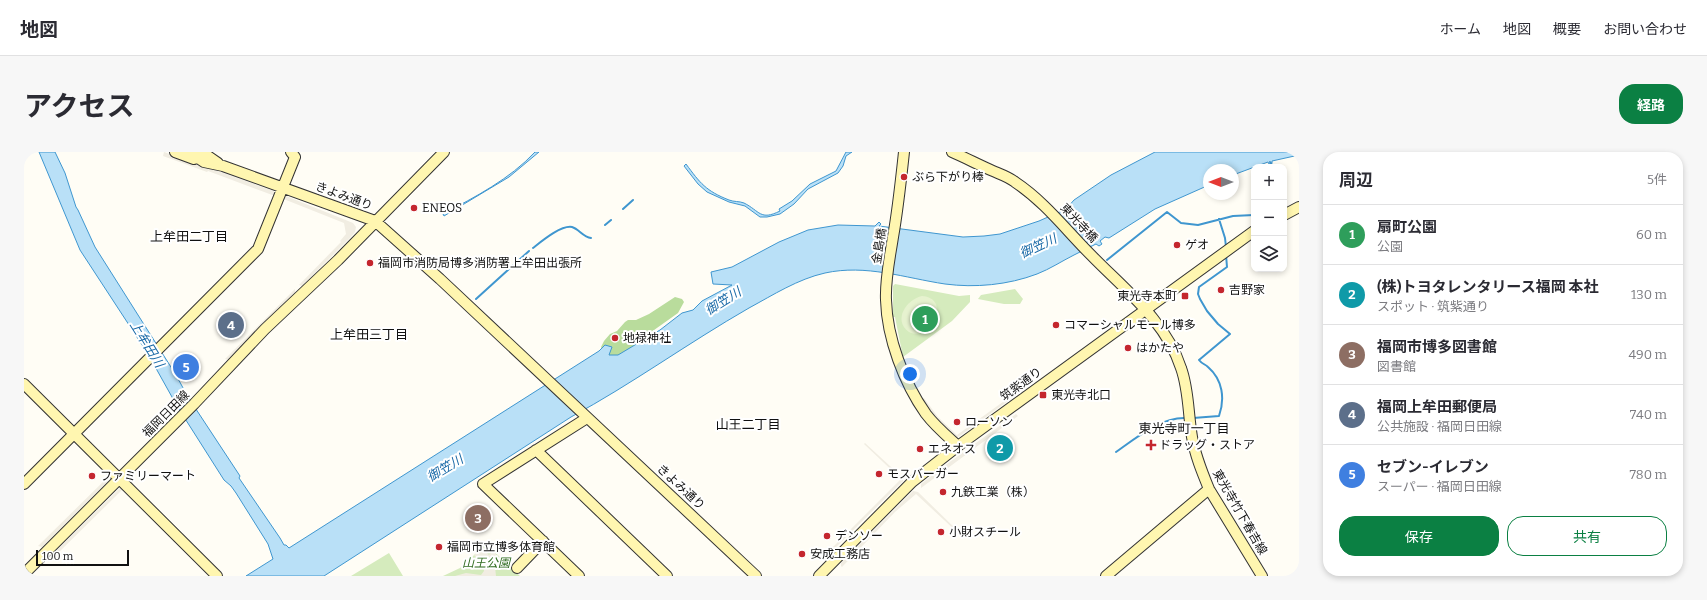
<!DOCTYPE html>
<html lang="ja">
<head>
<meta charset="utf-8">
<style>
  body { margin:0; font-family:Bitter,"Noto Sans JP",serif; background:#f7f7f7; color:#2b2b33 }
  .controls { position:absolute; right:12px; top:12px; display:grid; overflow:hidden; border-radius:8px; box-shadow:0 2px 6px #0003 }
  .controls button { width:36px; height:36px; display:grid; place-items:center; padding:0; border:0; border-bottom:1px solid #e1e1e2; background:#fff; color:#2b2b33; font:20px sans-serif }
  .compass { position:absolute; left:1179px; top:12px; width:36px; height:36px; border-radius:50%; background:#fff; box-shadow:0 2px 6px #0003; rotate:270deg }
  .scale { position:absolute; left:12px; bottom:10px; width:93px; box-sizing:border-box; padding-left:4px; border:2px solid #111; border-top:0; font-size:11px; line-height:14px; white-space:nowrap; color:#111; -webkit-text-stroke:3px #fff; paint-order:stroke }
  .you { position:absolute; left:886px; top:222px; width:14px; height:14px; margin:-10px; border:3px solid #fff; border-radius:50%; background:#1a73e8; box-shadow:0 0 0 6px #1a73e833 }
  .badge { display:grid; place-items:center; width:26px; height:26px; border-radius:50%; background:#0b8043; color:#fff; font-size:13px; font-weight:700 }
  .pin { position:absolute; translate:-50% -50%; border:2px solid #fff; box-shadow:0 1px 4px #0006 }
  .list { margin:0; padding:0; list-style:none }
  h2 { display:flex; justify-content:space-between; align-items:center; height:52px; margin:0; padding:0 16px; font-size:17px }
  h2 small { font-size:13px; font-weight:400; color:#7c7c81 }
  .list li { display:grid; grid-template-columns:26px 1fr auto; gap:12px; align-items:center; box-sizing:border-box; height:60px; padding:0 16px; border-top:1px solid #e1e1e2 }
  .list b { display:block; font-size:15px; white-space:nowrap }
  .list p { margin:0; font-size:13px; white-space:nowrap; color:#7c7c81 }
  .list em { font-size:13px; font-style:normal; color:#7c7c81 }
  .actions { display:flex; gap:8px; padding:12px 16px }
  .actions a { flex:1; padding:9px 0; border:1px solid #0b8043; border-radius:16px; text-align:center; font-size:14px; color:#0b8043 }
  .actions .main { background:#0b8043; color:#fff }
  .icon { flex:none; width:22px; height:22px; fill:none; stroke:currentColor; stroke-width:2; stroke-linecap:round; stroke-linejoin:round }
  .map { position:relative; flex:none; width:1275px; height:424px; overflow:hidden; border-radius:16px }
  header { display:flex; align-items:center; gap:24px; box-sizing:border-box; height:56px; padding:0 20px; background:#fff; border-bottom:1px solid #e1e1e2 }
  header strong { font-size:19px }
  nav { display:flex; gap:22px; margin-inline-start:auto; font-size:14px }
  .intro { display:flex; align-items:center; justify-content:space-between; box-sizing:border-box; height:96px; padding:0 24px }
  h1 { margin:0; font-size:28px }
  .button { padding:10px 18px; border-radius:16px; background:#0b8043; color:#fff; font-size:14px; font-weight:700 }
  main { display:flex; gap:24px; padding:0 24px }
  aside { flex:1; background:#fff; border-radius:16px; box-shadow:0 2px 6px #0003 }
  .map>svg:first-child { display:block }
</style>
</head>
<body>
<header>
<strong>地図</strong>
<nav><a>ホーム</a><a>地図</a><a>概要</a><a>お問い合わせ</a></nav>
</header>
<div class="intro"><h1>アクセス</h1><a class="button">経路</a></div>
<main>
<div class="map">
<svg width="1275" height="424" viewBox="0 0 1275 424">
  <rect width="100%" height="100%" fill="#fffdf5"/>
  <path fill="#d5ebbd" d="M871 132 935 144 946 143V150L928 169 879 205 871 165H869V134Z
    M991 137 999 147 996 152H980L954 147 957 143Z
    M462 392 496 424H419L436 416Z
    M365 401 379 424H327Z"/>
  <path fill="#b9dc9c" d="M651 145 658 147 660 150 654 161 616 188 609 198 596 207 579 201 577 195 580 189 586 182 593 179 601 170 604 168H612L625 162Z"/>
  <path fill="#e6f2cf" d="M898 144C930 147 903 191 885 180 868 168 883 147 898 144Z"/>
  <path fill="#f1ede2" d="M140 0 250 39 251 44 184 19 183 20 139 4Z
    M262 44 329 71 332 75 331 80 326 86 278 134 275 133 317 90 316 89 322 82 320 71 257 46Z
    M271 137V141L205 208 201 207Z
    M900 246 914 265 933 283 983 247 984 249 933 286 911 266 897 247Z
    M992 262 994 264 897 336V332L916 317Z
    M841 291 879 326V329L805 402 803 401 877 327 840 292Z
    M86 323V327L18 395 14 394Z
    M97 335 151 388 149 390V386L99 337 27 408V404Z
    M889 339 894 340 935 380 934 381 892 342 871 360 818 415 817 414V411Z
    M458 396 465 403 469 399 478 409H475L471 415 472 424H431L442 421 457 423 460 419 459 412 450 403Z"/>
  <path fill="#b9e0f7" stroke="#3f96cf" d="M15 0H31L41 21 52 55 54 58 71 95 152 223 164 245 216 324 215 326 256 386 260 393H262L265 396 575 199 581 193 588 195 585 203H594L636 178 658 161 669 158 678 149 708 133 689 132 687 120 708 115 755 90 784 78 814 73 851 74 855 70 857 72 855 74 939 85 960 84 976 82 1015 69 1042 57 1050 48 1087 23 1131 0H1275V3L1248 9V11L1245 12 1244 10 1209 23V18H1185V33L1131 57 1085 86 1081 85 1076 89 1078 92 1075 94 1072 92C1065 96 1057 99 1050 103 1038 109 1026 117 1013 122 984 133 951 136 921 132 881 126 842 112 801 121 774 127 749 143 725 156 664 191 608 232 547 265L300 424H222L249 407 244 392 212 341 207 334 200 328 153 254 124 202 56 98Z
    M511 0H515L485 25 420 64 419 62C451 45 486 27 511 0Z
    M822 0H828L822 4 819 14 814 21 784 37 770 52 756 62 743 65H736L721 54 705 50 683 40 674 32 660 14 662 12C676 31 682 39 705 48 710 50 715 49 720 51 736 59 736 69 756 59L755 57 768 49 786 32 812 19Z"/>
  <g fill="none" stroke-linecap="round" stroke-linejoin="round">
    <path stroke="#3f96cf" stroke-width="2" d="M1246 10 1250 15
      M599 57 609 48
      M1195 67 1201 86 1202 95
      M581 73 587 68
      M509 96C518 89 537 73 548 75 555 77 559 85 567 86
      M1083 108 1143 60 1157 71 1174 73 1209 64 1230 63
      M452 147 505 99
      M1169 266 1195 264C1201 247 1199 228 1184 215 1181 212 1178 212 1175 208L1206 182 1194 172 1183 159 1176 147 1174 142 1175 135 1203 115 1202 103
      M1092 300C1113 285 1137 265 1162 266"/>
    <g stroke="#333" stroke-width="12">
      <path id="secondary" d="M151 0 170 7
        M165 0 180 10 199 14 351 69 416 127 732 424
        M178 0 194 11
        M880 0C877 28 874 57 869 85 866 105 861 127 862 148 863 186 880 231 902 262 911 274 923 284 934 294
        M928 0C942 6 955 13 969 19 976 22 985 25 991 30 1021 50 1042 78 1067 103 1101 138 1142 169 1157 216 1165 238 1164 262 1168 285 1171 303 1178 320 1185 337L1238 424
        M1260 63 1275 55
        M0 232 193 424
        M512 298 643 424
        M0 332 234 97 271 5 267 0
        M493 416 519 389
        M0 422 170 252 241 177 314 108 420 0
        M555 424 459 332 563 266
        M795 424 888 330 934 294 1230 79
        M1082 424 1185 337"/>
    </g>
    <use href="#secondary" stroke="#fff6b0" stroke-width="10"/>
  </g>
  <g fill="#c4262e" stroke="#fff" stroke-width="1.5">
    <circle cx="880" cy="25" r="4"/>
    <circle cx="390" cy="56" r="4"/>
    <circle cx="1153" cy="93" r="4"/>
    <circle cx="346" cy="111" r="4"/>
    <circle cx="1197" cy="138" r="4"/>
    <rect x="1157" y="140" width="8" height="8" rx="2"/>
    <circle cx="1032" cy="173" r="4"/>
    <circle cx="591" cy="186" r="4"/>
    <circle cx="1104" cy="196" r="4"/>
    <rect x="1015" y="239" width="8" height="8" rx="2"/>
    <circle cx="933" cy="270" r="4"/>
    <path d="M1125 287h4v4h4v4h-4v4h-4v-4h-4v-4h4z"/>
    <circle cx="896" cy="297" r="4"/>
    <circle cx="855" cy="322" r="4"/>
    <circle cx="68" cy="324" r="4"/>
    <circle cx="919" cy="340" r="4"/>
    <circle cx="917" cy="380" r="4"/>
    <circle cx="803" cy="384" r="4"/>
    <circle cx="415" cy="395" r="4"/>
    <circle cx="778" cy="402" r="4"/>
  </g>
  <g text-anchor="middle" dominant-baseline="central" stroke-width="4" stroke-linejoin="round" paint-order="stroke">
    <g font-size="12" fill="#111" stroke="#fff" text-anchor="start">
      <text x="888" y="25">ぶら下がり棒</text>
      <text x="398" y="56">ENEOS</text>
      <text x="1161" y="93">ゲオ</text>
      <text x="354" y="111">福岡市消防局博多消防署上牟田出張所</text>
      <text x="1205" y="138">吉野家</text>
      <text x="1153" y="144" text-anchor="end">東光寺本町</text>
      <text x="1040" y="173">コマーシャルモール博多</text>
      <text x="599" y="186">地禄神社</text>
      <text x="1112" y="196">はかたや</text>
      <text x="1027" y="243">東光寺北口</text>
      <text x="941" y="270">ローソン</text>
      <text x="1135" y="293">ドラッグ・ストア</text>
      <text x="904" y="297">エネオス</text>
      <text x="863" y="322">モスバーガー</text>
      <text x="76" y="324">ファミリーマート</text>
      <text x="927" y="340">九鉄工業（株）</text>
      <text x="925" y="380">小財スチール</text>
      <text x="811" y="384">デンソー</text>
      <text x="423" y="395">福岡市立博多体育館</text>
      <text x="786" y="402">安成工務店</text>
    </g>
    <g font-size="12" fill="#111" stroke="#fff">
      <text transform="translate(320 44) rotate(20)">きよみ通り</text>
      <text transform="translate(1055 71) rotate(47)">東光寺橋</text>
      <text transform="translate(855 94) rotate(-81)">金島橋</text>
      <text transform="translate(997 232) rotate(-36)">筑紫通り</text>
      <text transform="translate(142 262) rotate(-45)">福岡日田線</text>
      <text transform="translate(657 335) rotate(43)">きよみ通り</text>
      <text transform="translate(1216 360) rotate(60)">東光寺竹下春吉線</text>
    </g>
    <g font-size="12" font-style="italic" fill="#2f6b1f" stroke="#fff">
      <text x="462" y="411">山王公園</text>
    </g>
    <g font-size="13" fill="#111" stroke="#fff">
      <text x="165" y="84">上牟田二丁目</text>
      <text x="345" y="182">上牟田三丁目</text>
      <text x="724" y="272">山王二丁目</text>
      <text x="1160" y="276">東光寺町一丁目</text>
    </g>
    <g font-size="13" font-style="italic" fill="#1768a6" stroke="#fff">
      <text transform="translate(1014 94) rotate(-25)">御笠川</text>
      <text transform="translate(699 149) rotate(-32)">御笠川</text>
      <text transform="translate(123 192) rotate(58)">上牟田川</text>
      <text transform="translate(421 316) rotate(-31)">御笠川</text>
    </g>
  </g>
</svg>
<div class="controls">
<button>+</button>
<button>−</button>
<button><svg class="icon" aria-label="layers" viewBox="0 0 24 24"><path d="M12 4l9 5-9 5-9-5zM3 14l9 5 9-5"/></svg></button>
</div>
<svg class="compass" viewBox="-18 -18 36 36"><path d="M0-13l5 13h-10z" fill="#e53935"/><path d="M0 13l5-13h-10z" fill="#7c7c81"/></svg>
<div class="scale">100 m</div>
<div class="you"></div>
<div class="pin badge" style="left:901px;top:167px;background:#2e9e5b">1</div>
<div class="pin badge" style="left:976px;top:296px;background:#0f9aa8">2</div>
<div class="pin badge" style="left:454px;top:366px;background:#8d6e63">3</div>
<div class="pin badge" style="left:207px;top:173px;background:#5c6f8a">4</div>
<div class="pin badge" style="left:162px;top:215px;background:#3f7fe0">5</div>
</div>
<aside>
<h2>周辺<small>5件</small></h2>
<ul class="list">
<li><span class="badge" style="background:#2e9e5b">1</span><div><b>扇町公園</b><p>公園</p></div><em>60 m</em></li>
<li><span class="badge" style="background:#0f9aa8">2</span><div><b>(株)トヨタレンタリース福岡 本社</b><p>スポット · 筑紫通り</p></div><em>130 m</em></li>
<li><span class="badge" style="background:#8d6e63">3</span><div><b>福岡市博多図書館</b><p>図書館</p></div><em>490 m</em></li>
<li><span class="badge" style="background:#5c6f8a">4</span><div><b>福岡上牟田郵便局</b><p>公共施設 · 福岡日田線</p></div><em>740 m</em></li>
<li><span class="badge" style="background:#3f7fe0">5</span><div><b>セブン-イレブン</b><p>スーパー · 福岡日田線</p></div><em>780 m</em></li>
</ul>
<div class="actions"><a class="main">保存</a><a>共有</a></div>
</aside>
</main>
</body>
</html>
